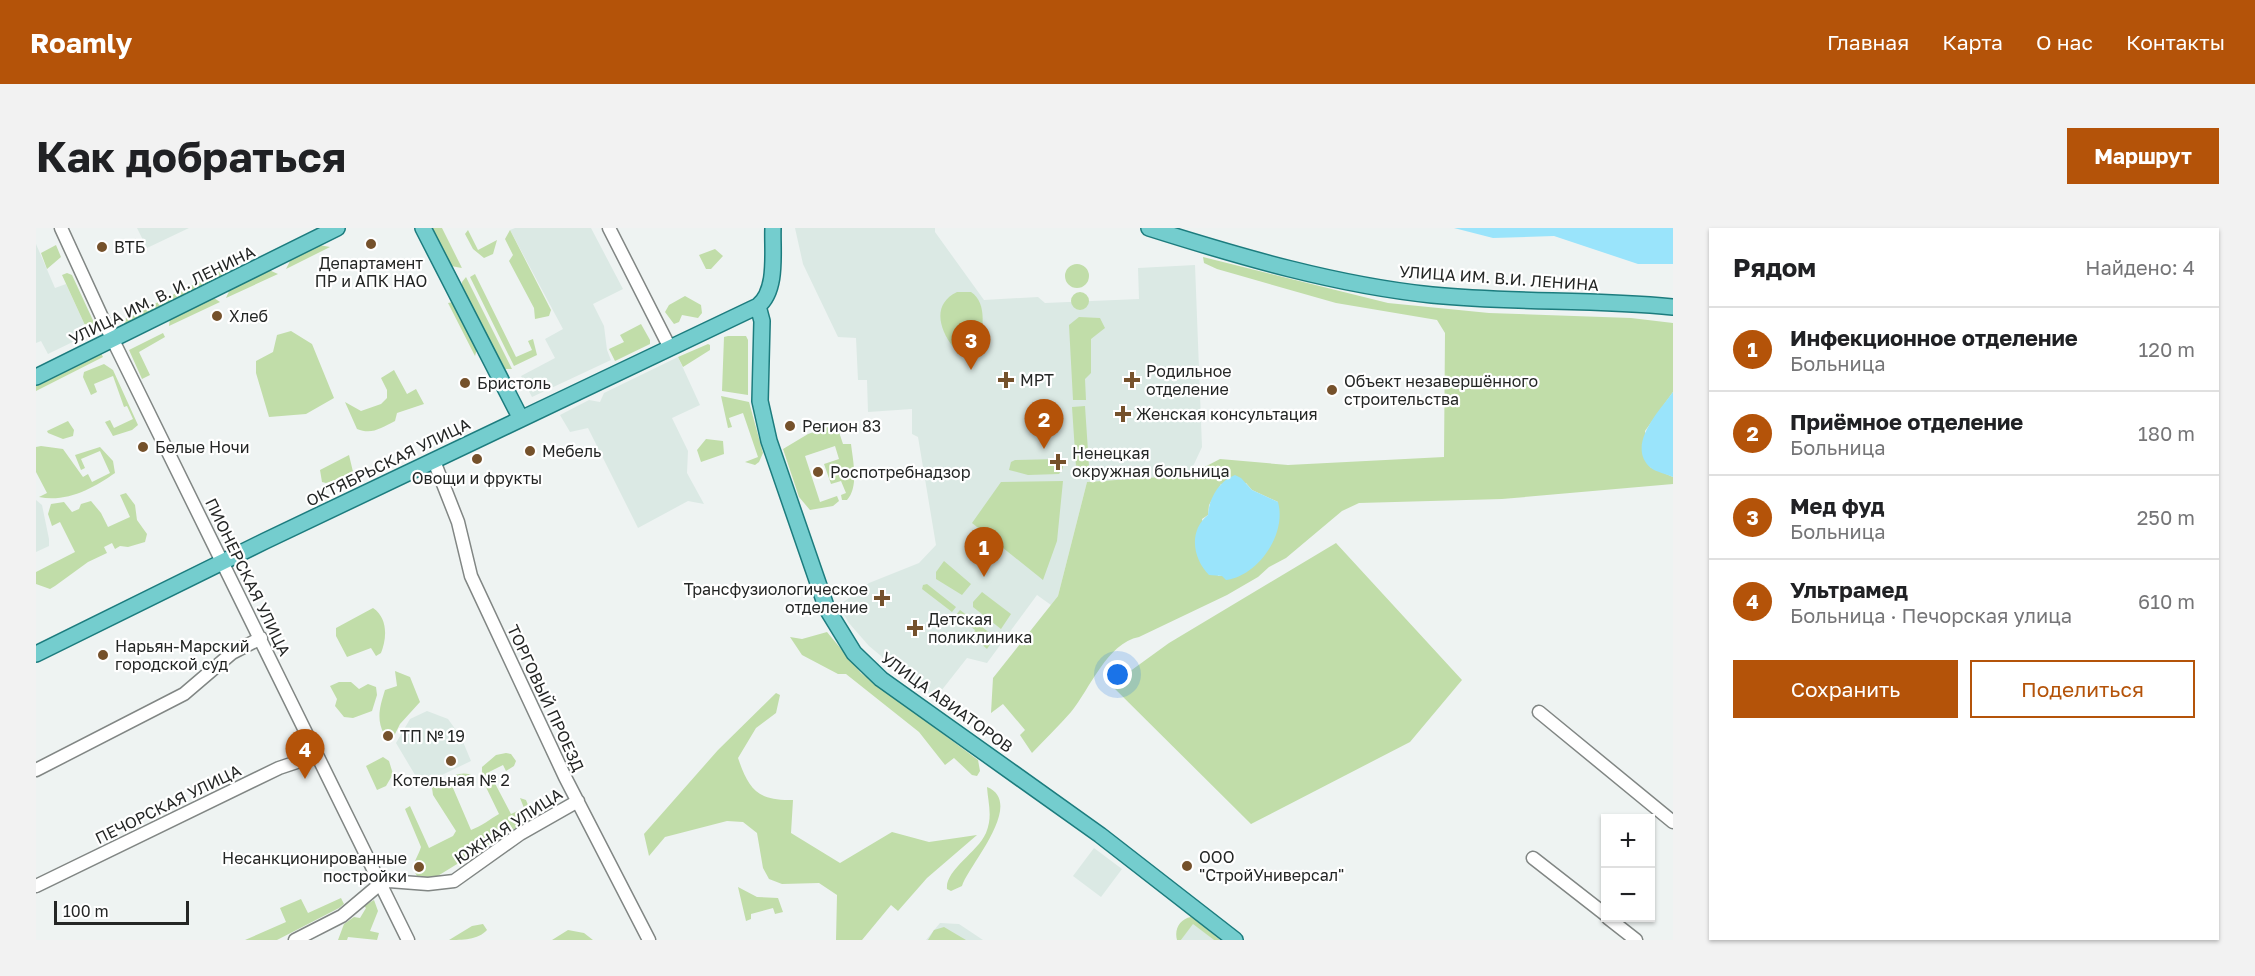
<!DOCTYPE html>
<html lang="ru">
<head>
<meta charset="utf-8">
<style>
  body { margin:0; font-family:"Golos Text",sans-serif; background:#f2f2f2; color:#202124 }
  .controls { position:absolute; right:18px; bottom:18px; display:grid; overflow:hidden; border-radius:0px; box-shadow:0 2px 4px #0004 }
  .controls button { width:54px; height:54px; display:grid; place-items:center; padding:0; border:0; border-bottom:2px solid #e0e0e0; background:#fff; color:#202124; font:30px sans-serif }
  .scale { position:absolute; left:18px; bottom:15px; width:135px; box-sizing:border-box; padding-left:6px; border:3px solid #242625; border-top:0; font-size:16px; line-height:21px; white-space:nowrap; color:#242625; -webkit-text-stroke:4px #fff; paint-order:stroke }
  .you { position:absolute; left:1082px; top:447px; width:21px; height:21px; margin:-15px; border:4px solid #fff; border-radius:50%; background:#1a73e8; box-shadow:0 0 0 9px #1a73e833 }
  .badge { display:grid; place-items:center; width:39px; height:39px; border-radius:50%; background:#b45309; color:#fff; font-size:20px; font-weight:700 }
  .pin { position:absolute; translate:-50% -50px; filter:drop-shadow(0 2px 3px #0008) }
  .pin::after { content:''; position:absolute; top:32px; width:21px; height:18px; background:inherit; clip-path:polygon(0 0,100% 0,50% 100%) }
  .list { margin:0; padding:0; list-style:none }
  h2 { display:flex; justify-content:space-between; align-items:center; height:78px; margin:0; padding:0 24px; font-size:26px }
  h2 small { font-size:20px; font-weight:400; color:#757577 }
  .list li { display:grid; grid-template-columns:39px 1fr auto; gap:18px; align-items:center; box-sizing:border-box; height:84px; padding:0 24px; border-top:2px solid #e0e0e0 }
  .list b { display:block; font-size:22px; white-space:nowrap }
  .list p { margin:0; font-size:20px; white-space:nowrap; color:#757577 }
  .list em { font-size:20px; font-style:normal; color:#757577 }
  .actions { display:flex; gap:12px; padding:18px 24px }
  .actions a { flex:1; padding:14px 0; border:2px solid #b45309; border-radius:0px; text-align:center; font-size:21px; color:#b45309 }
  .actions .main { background:#b45309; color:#fff }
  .map { position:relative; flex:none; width:1637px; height:712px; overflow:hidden; border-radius:0px }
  header { display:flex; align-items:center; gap:36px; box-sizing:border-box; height:84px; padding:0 30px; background:#b45309; color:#fff }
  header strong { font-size:28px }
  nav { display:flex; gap:33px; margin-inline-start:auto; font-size:21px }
  .intro { display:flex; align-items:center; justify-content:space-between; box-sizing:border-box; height:144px; padding:0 36px }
  h1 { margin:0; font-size:42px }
  .button { padding:15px 27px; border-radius:0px; background:#b45309; color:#fff; font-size:21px; font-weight:700 }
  main { display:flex; gap:36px; padding:0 36px }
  aside { flex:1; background:#fff; border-radius:0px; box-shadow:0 2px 4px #0004 }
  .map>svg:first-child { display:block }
</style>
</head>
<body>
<header>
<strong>Roamly</strong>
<nav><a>Главная</a><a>Карта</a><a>О нас</a><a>Контакты</a></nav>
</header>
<div class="intro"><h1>Как добраться</h1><a class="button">Маршрут</a></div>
<main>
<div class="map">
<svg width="1637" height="712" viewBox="0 0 1637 712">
  <rect width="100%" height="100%" fill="#eef3f2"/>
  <path fill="#dbe9e4" d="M101 0H153L111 20Z
    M479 0H555L587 61 557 76 568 98 571 122 575 132 496 169 485 148 519 130 509 111 527 101 474 2Z
    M759 0H899V4L948 72 1002 69 1009 75 1103 71 1102 40 1159 37 1166 219 1153 247 1051 254 1022 368 1015 377 1001 367 951 435 931 430 898 472 833 418 812 394 806 383 805 376 833 355 883 335 900 317 882 209 876 206V181L832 184 831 152H822L820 110 802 109 767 36Z
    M0 16 19 60 30 56 53 106 12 126 5 113 0 115Z
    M642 129 664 177 636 190 652 223 651 245 668 276 652 273 602 300 552 200 534 204 524 187 553 172 564 174 568 165Z
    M0 272 6 277 13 311V318L0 324Z
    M391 483 412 491 425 509 435 533 385 557 360 515 374 491Z
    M1058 620 1086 641 1065 669 1037 648Z
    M904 695 923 696 947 712H890Z
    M1157 695 1178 712H1145Z"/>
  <path fill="#c1dda9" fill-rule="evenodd" d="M396 0H406L426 40 415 38Z
    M432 2 442 22 461 12 457 26 448 30 437 21 429 6Z
    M474 2 515 82 513 88 499 91 498 80 473 33 477 27 469 11Z
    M20 17 25 29 11 41 5 25Z
    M283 17 294 19 250 41 255 31Z
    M679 21 687 28 675 41H670L663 27Z
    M1167 29 1352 75 1453 85 1595 90 1637 95V164L1609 203 1614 239 1637 249V256L1466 271 1323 275 1306 283 1250 330 1233 339 1222 349 1191 367 1103 409C1071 415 1054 461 1035 484 1023 498 1009 511 996 525L984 507 989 502 967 476 955 485 957 450 1022 368 1051 254 1153 247 1184 231 1252 237 1408 229 1409 105 1401 92 1300 75 1181 41 1168 35ZM1210 255 1216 262 1242 274 1186 348H1182L1166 291 1172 287 1173 277 1185 256Z
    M1029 48a12 12 0 1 1 24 0a12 12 0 1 1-24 0Z
    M191 40V47L87 98 90 90Z
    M233 42 242 46 190 70 194 61Z
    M31 45 36 47 61 101 53 106 26 47Z
    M439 46 480 129 496 122 492 113 497 111 501 127 478 138 434 49Z
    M430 49 476 141H465L426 61V54Z
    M1035 73a9 9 0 1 1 18 0a9 9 0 1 1-18 0Z
    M921 64H935C951 74 948 102 941 117L917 119C903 101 896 76 921 64Z
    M649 68 665 77 666 85 662 90 646 87 643 94 638 96 629 84 633 77Z
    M178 70 184 74 133 98 134 90Z
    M417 74 441 121 439 128 412 75Z
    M1043 89 1064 90 1069 100 1055 111V145L1049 151 1050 172H1037L1033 97Z
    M605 96 614 112V116L579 133 573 121 588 114 584 107Z
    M255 103 276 116 298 170 270 186 233 189 220 145V133L237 124 241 107Z
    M127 105 129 109 103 124 114 147 106 151 93 122Z
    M692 108H710L712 112V167L686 163 688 109Z
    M672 116 674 117V122L647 139 642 129Z
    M64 123 67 129 0 163V155Z
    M68 136 77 142 102 197 96 202 77 208 69 194 74 192 78 200 97 191 91 178 88 179 77 148 58 156 61 164 55 167 47 149 48 144Z
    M358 142 371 166 380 161 388 176 361 185 359 193C345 200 336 207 321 201L309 174 325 183 345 176 351 170V162L345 150Z
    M685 168 713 174 727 225 723 234 719 237 709 234 722 229 707 185 693 190 696 199 692 200Z
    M1049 178 1053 238 1044 243 1040 239 1036 179Z
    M32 193 38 202 37 208 27 211 12 205 11 203Z
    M795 198 802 201 807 216H815C817 233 823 259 811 272H806L805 267 810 265 805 253 795 256 788 236 803 231 799 218 769 228 784 274 801 268 803 273 797 278 774 282 763 269 747 221 772 206Z
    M670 211 687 213 688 226 665 234 661 222Z
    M5 218 27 221 47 249 52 246 56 254 74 245 64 223 45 231 49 240 45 242 39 227 64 219 77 233 79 245C58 260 30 275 3 269L11 265 0 244V219Z
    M313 227 318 248 310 253 302 251 290 255 286 254 284 242Z
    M1023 231 1027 235V240L1023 246 992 247 973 242 975 234 979 232Z
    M1027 253 1021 313 1007 352 936 295 965 254Z
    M90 265 99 277 101 292 111 306 109 314 92 319 84 318 79 321 76 315 68 319 71 325 52 334 19 358 14 361 0 356V344L39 324 24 294 16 298 12 286 15 276 28 274 36 284 43 281 45 276 55 273 65 285 72 299 94 289 84 267Z
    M1300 315 1426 452 1374 514 1215 596 1075 457 1133 415Z
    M908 333 935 356 926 367 900 351V344Z
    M891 356 920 379 916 384 886 361 887 357Z
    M946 364 975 386 965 401 937 379V374Z
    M337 380C352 390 351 410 345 425L340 428 335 420 311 429 300 408V400Z
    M924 382 959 409 951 421 936 408 939 402 920 387Z
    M791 404 825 445 942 532 944 543 941 548 936 547 918 530 909 537 883 504 810 446H802L766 427 754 409 766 411Z
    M359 443 374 449 384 474 364 496 357 510 353 504 348 506C340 491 344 478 349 462L361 458Z
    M303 454H315L323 461 332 456 340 459 341 467 336 483 317 490 308 489 299 478 301 471 294 458Z
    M740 465 744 467 740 485 720 500 702 530C713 562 722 573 757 572L755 605 804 635 856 604 893 614 941 607 891 650 862 683 855 677 826 712H800L801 667 783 655 746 656 733 651 727 640 721 605 707 594 691 593 629 609 613 628 608 606 682 522Z
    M470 525 475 526 480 533 478 538 470 543 467 537 453 544 475 586 488 580 484 570 490 572 494 582 488 595 400 649 384 652C372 638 381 632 385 619L369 581 374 578 393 620 417 608 420 603 397 567 396 560C406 553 424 540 437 548L436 552 417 560 435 602C446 598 454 591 463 586L446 551V539L460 527Z
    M347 529 353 533 357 546 350 558 341 562 330 538Z
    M951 559C990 575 932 638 926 658L915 663 911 661C909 642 941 625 950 605 957 588 952 575 951 559Z
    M702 659 721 669 742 670 747 684 739 686 737 680 715 686V691L710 693Z
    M305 670 308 676 303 680 241 712H209L250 694 244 680 265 671 272 685Z
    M338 672 342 683 334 703 343 705 341 712 312 709 311 712H302L308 696 318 689 324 690 330 680 328 678Z
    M1155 689 1159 691 1184 712H1178L1157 696 1145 712H1141C1138 701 1144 691 1155 689Z
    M447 696 451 702C442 712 426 712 413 712L436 698Z
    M908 699 930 712H892L898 702Z
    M532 702 548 705 557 712H516Z"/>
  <path fill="#9ae4fb" d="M1418 0H1637V36H1602L1518 8 1457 10Z
    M1637 164V249C1631 246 1620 244 1615 240 1589 218 1624 182 1637 164Z
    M1199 247 1205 250 1216 262 1242 274C1251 306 1222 348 1190 352L1186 348 1173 347C1157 331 1152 303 1172 287 1173 270 1183 253 1199 247Z"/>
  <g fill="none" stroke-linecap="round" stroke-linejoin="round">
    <g stroke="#818684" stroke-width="15">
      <path id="minor" d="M25 0 70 98 372 712
        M573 0 634 120
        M398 233 422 294 435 348 529 549 613 712
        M1503 484 1637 594
        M0 542 148 466 196 425 225 410
        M1497 630 1570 687
        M0 658 243 540 279 528
        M1572 690 1600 712
        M259 712 306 688 344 656 353 653 392 656 418 653 484 606 542 573"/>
    </g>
    <g stroke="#1c7c7e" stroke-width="18">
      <path id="major" d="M387 0 485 191
        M1113 0C1205 29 1300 57 1396 67 1476 75 1557 71 1637 79
        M722 78 726 93 724 173 733 213 791 381 818 425 845 451 1064 607 1199 712
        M0 149 301 0
        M0 426 229 313 722 78C742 62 736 23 737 0"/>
    </g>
    <use href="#minor" stroke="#fff" stroke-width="12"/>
    <use href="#major" stroke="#74cdce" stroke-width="15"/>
  </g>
  <g fill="#75512b" stroke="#fff" stroke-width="2">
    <circle cx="335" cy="16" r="6"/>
    <circle cx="66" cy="19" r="6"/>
    <circle cx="181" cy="88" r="6"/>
    <path d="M967 143h6v6h6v6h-6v6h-6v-6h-6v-6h6z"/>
    <path d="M1093 143h6v6h6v6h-6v6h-6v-6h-6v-6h6z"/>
    <circle cx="429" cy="155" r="6"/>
    <circle cx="1296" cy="162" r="6"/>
    <path d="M1084 177h6v6h6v6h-6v6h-6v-6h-6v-6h6z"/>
    <circle cx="754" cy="198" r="6"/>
    <circle cx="107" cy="219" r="6"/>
    <circle cx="494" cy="223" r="6"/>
    <circle cx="441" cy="231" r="6"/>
    <path d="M1019 225h6v6h6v6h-6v6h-6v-6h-6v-6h6z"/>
    <circle cx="782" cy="244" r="6"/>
    <path d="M843 361h6v6h6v6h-6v6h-6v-6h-6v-6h6z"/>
    <path d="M876 391h6v6h6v6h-6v6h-6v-6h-6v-6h6z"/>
    <circle cx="67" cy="427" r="6"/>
    <circle cx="352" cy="508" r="6"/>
    <circle cx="415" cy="533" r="6"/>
    <circle cx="1151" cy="638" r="6"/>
    <circle cx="383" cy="639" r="6"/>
  </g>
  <g text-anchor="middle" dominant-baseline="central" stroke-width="4.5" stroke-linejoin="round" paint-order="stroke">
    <g font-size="16" fill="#242625" stroke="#fff" text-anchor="start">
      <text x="78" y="19">ВТБ</text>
      <text x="335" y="35" text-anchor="middle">Департамент<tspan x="335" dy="18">ПР и АПК НАО</tspan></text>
      <text x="193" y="88">Хлеб</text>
      <text x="1110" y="143">Родильное<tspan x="1110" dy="18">отделение</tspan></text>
      <text x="984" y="152">МРТ</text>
      <text x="1308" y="153">Объект незавершённого<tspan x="1308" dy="18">строительства</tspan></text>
      <text x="441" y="155">Бристоль</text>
      <text x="1100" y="186">Женская консультация</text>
      <text x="766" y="198">Регион 83</text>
      <text x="119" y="219">Белые Ночи</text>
      <text x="506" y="223">Мебель</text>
      <text x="1036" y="225">Ненецкая<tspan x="1036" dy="18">окружная больница</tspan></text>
      <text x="794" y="244">Роспотребнадзор</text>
      <text x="441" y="250" text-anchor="middle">Овощи и фрукты</text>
      <text x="832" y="361" text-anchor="end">Трансфузиологическое<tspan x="832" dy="18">отделение</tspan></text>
      <text x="892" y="391">Детская<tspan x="892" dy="18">поликлиника</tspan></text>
      <text x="79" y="418">Нарьян-Марский<tspan x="79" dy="18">городской суд</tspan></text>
      <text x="364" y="508">ТП № 19</text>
      <text x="415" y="552" text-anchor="middle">Котельная № 2</text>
      <text x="1163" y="629">ООО<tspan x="1163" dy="18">"СтройУниверсал"</tspan></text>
      <text x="371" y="630" text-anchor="end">Несанкционированные<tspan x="371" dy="18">постройки</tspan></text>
    </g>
    <g font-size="16" fill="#242625" stroke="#fff">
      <text transform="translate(1463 50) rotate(4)">УЛИЦА ИМ. В.И. ЛЕНИНА</text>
      <text transform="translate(126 67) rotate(-26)">УЛИЦА ИМ. В. И. ЛЕНИНА</text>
      <text transform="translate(352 234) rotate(-26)">ОКТЯБРЬСКАЯ УЛИЦА</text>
      <text transform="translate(212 349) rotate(64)">ПИОНЕРСКАЯ УЛИЦА</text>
      <text transform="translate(510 470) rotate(65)">ТОРГОВЫЙ ПРОЕЗД</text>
      <text transform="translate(911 474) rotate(36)">УЛИЦА АВИАТОРОВ</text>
      <text transform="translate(132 576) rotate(-26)">ПЕЧОРСКАЯ УЛИЦА</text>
      <text transform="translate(472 598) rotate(-33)">ЮЖНАЯ УЛИЦА</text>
    </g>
  </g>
</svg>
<div class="controls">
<button>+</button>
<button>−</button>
</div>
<div class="scale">100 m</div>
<div class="you"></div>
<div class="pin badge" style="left:948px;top:349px">1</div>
<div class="pin badge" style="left:1008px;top:221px">2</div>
<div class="pin badge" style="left:935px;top:142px">3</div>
<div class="pin badge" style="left:269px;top:551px">4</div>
</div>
<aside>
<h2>Рядом<small>Найдено: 4</small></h2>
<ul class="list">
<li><span class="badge">1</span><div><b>Инфекционное отделение</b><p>Больница</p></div><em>120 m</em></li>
<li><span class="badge">2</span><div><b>Приёмное отделение</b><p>Больница</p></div><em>180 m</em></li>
<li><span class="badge">3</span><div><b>Мед фуд</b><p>Больница</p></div><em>250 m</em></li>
<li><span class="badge">4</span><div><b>Ультрамед</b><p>Больница · Печорская улица</p></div><em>610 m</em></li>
</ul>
<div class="actions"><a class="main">Сохранить</a><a>Поделиться</a></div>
</aside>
</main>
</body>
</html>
